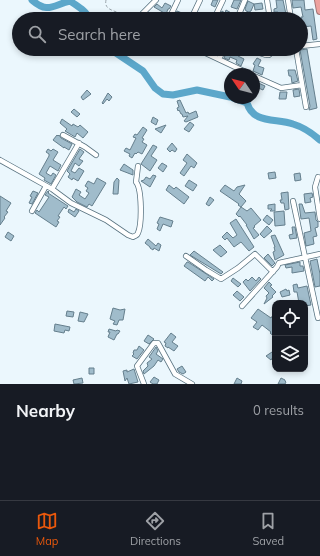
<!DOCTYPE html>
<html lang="en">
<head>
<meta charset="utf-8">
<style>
  body { margin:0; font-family:Mulish,sans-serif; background:#20242c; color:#f1f3f6 }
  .controls { position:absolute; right:12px; bottom:12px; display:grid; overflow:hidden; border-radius:8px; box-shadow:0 2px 6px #0003 }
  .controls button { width:36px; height:36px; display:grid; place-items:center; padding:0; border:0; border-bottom:1px solid #363941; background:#171b24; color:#f1f3f6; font:20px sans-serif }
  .compass { position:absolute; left:224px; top:68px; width:36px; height:36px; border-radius:50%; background:#171b24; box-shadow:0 2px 6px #0003; rotate:305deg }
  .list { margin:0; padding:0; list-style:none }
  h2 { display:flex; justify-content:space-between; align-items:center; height:52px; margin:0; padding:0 16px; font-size:17px }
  h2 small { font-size:13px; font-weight:400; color:#9ea1a6 }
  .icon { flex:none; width:22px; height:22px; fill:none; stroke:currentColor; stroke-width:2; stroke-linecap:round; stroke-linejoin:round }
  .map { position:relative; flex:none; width:320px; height:384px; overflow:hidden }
  .search { position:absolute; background:#171b24; box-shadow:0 2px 6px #0003; left:12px; right:12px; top:12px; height:44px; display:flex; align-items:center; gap:10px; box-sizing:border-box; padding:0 14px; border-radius:22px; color:#9ea1a6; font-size:15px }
  .sheet { height:116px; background:#171b24 }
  nav { display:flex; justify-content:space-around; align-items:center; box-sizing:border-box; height:56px; border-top:1px solid #363941; background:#171b24; font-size:11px; color:#9ea1a6 }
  nav a { display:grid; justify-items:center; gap:2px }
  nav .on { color:#ea580c }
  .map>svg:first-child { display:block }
</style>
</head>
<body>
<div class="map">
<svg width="320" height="384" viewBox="0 0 320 384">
  <rect width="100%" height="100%" fill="#ebf7fd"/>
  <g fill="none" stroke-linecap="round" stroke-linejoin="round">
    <path stroke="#5ca7ca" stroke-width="7" d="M32 0C48 14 53 5 70 1 77 6 87 11 89 19
      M110 49 143 71 155 88 163 94 173 95 197 90 230 97
      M233 98 247 103C253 124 276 118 293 124 303 127 312 133 320 140"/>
  </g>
  <path fill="#a0bccb" stroke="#657f8d" d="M213 0H218L215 7 211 5Z
    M234 0H241L237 9 231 7Z
    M276 0H283L287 19H279L278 12H274V9L277 8Z
    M292 0H304L305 10 313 9 317 39 313 40 311 26 303 27 304 42H301V17H303L301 7 293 8Z
    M248 1 254 4 251 11 249 12 246 11 245 9Z
    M165 3 171 6 169 9H168L166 14 154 7 157 4 162 8Z
    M262 3 263 9 255 10 254 4Z
    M226 10 233 14 231 18 226 16 225 19H219L222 11 225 13Z
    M177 11 182 13 181 17 179 19H173Z
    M228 49H241L238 56 244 59 241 66 236 63 237 60 230 57 229 60 224 58Z
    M307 49 317 108 309 110 310 106 300 50Z
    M257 58 261 60 258 66 264 68 262 75 253 71 255 65 253 64Z
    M288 70H295L298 81 292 83 291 76H289Z
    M254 81 265 86 263 90 254 86Z
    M299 89 300 96 294 97 293 90Z
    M87 90 91 94 83 100 81 97Z
    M280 92H287L286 99H279Z
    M108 93 112 97 109 101 107 99 103 104 102 103Z
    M180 100 186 113 188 112 189 114 196 111 198 117 186 122 184 121 188 116 183 117 182 114H181L179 110 178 111 177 108 179 107 177 101Z
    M74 109 80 114 77 117 71 112Z
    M153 117 158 120 156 125 151 122Z
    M62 119 72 126 73 124 78 127 80 125 88 132 83 138 77 133 75 137 65 131 67 129 60 123Z
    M190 122 194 125 189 132 184 129Z
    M166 125 161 133 155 129Z
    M143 127 147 130 142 138 144 139 142 142 147 145 142 154 138 152 136 154 135 153 132 158 129 156 130 154 124 151 126 148 130 150 136 138 133 137 135 134 137 135Z
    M57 135 58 136 59 135 61 138 72 144 69 150 64 147V148L53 140Z
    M172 143 177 149 175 152 172 150 170 152 167 149Z
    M153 145 157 147 151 156 157 160 150 171 141 164Z
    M48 149 51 151 53 149 58 152 53 160 61 165 58 171 50 166 46 173 51 176 53 173 56 175 51 184 44 180 45 178 39 174 49 156V154L46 152Z
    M80 149 84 152 79 159 83 161 79 166 75 163 71 171 75 173 79 168 84 171 78 181 73 178 72 180 68 177 70 174 67 171Z
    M187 154 197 163 194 168 191 166 184 176 180 173 187 163 183 160Z
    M162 163 167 166 163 172 158 168Z
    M124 164 133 170V175L120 170Z
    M275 172 276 178 269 179 268 173Z
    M300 173 301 180 295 181 294 174Z
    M153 175 156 176 150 187 141 181 144 180 146 177 150 179Z
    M97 178 106 183 92 206 89 204 87 207 77 202 72 197 76 189 81 192 79 195 85 199 89 193 86 191 88 188 85 186 88 181 94 184Z
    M117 178 119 180 118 194H113L114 182Z
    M189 180 197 185 193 191 185 186Z
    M169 185 174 189 176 187 189 197 184 204 166 190Z
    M225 185 234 191 237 187 245 185 239 194 246 201 241 207 238 205 239 204 220 191Z
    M33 191 38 193 32 204 29 203 32 197 30 196Z
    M48 191 49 192 48 193 68 206 66 209 64 207 58 216 60 217 57 221 59 222 56 227 35 213 37 210 39 212 49 197 45 195Z
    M288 192 289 209 285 210 284 203H281L280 200H282L281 193Z
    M312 193 313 197 310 198 311 202 305 203 304 194Z
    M0 196 11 203 6 211 8 212 4 217 5 218 0 225Z
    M210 197 214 200 209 206 206 204Z
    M275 204V211H270L272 209H268V205Z
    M299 204H302L305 213 315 212 316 220 318 222V227L315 228 317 236 313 237 314 244 306 246 304 233 311 231 310 224 309 218 301 219Z
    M241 207 247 211 251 208 261 220 254 226 255 227 253 228 259 235 254 239 246 225H247L240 216 239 217 236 214Z
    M69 209 74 212 76 209 79 211 75 217 68 212Z
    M284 211 285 225 275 226 274 212Z
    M267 215 273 220 269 225 263 220Z
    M160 217 173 221 171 227 163 224 160 231 157 229 159 224 157 223Z
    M236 219 254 247 249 251 241 242 234 247 227 238 225 240 222 237 227 232 233 238 237 235 230 223Z
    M267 226 272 231 264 238 260 234Z
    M292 227H295L297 238 290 239 289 235 293 234Z
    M8 232 14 236 11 241 5 237Z
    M275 235 284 255 275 260 273 252 275 251 274 247H275L271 236Z
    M148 239 156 246 158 243 161 245 159 251 154 248 153 250 150 248V247L145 243Z
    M220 245 227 252 221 257 213 250Z
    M194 251 223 272 221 274 190 255Z
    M268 254 275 263 272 266 264 258Z
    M317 259 320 274V286L315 287 310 261Z
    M187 262H188L214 279 212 281 208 277 205 281 184 266Z
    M300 262V266H303L304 271 292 273V267L286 268 285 265Z
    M252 277 256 281 259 277 261 279 250 291 243 282 246 279 248 281Z
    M233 278 241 284 238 287 231 281Z
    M269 282 272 285 270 286 276 292 272 296 273 297 264 304 267 298 266 296 269 293 264 288Z
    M297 284 298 288 307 286 311 305 305 306V303H299L297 292H294L293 285Z
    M286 289 287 291 289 290 290 295 282 297 280 292Z
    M237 291 244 297 240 301 233 295Z
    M113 308 120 310 125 309 123 320H119L117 325 113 324 115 321 110 319Z
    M258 309 271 318 275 312V325L273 328 275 329V337L270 333 271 332 262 325 258 330 253 327 257 322 251 318Z
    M67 311 74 312 73 317 66 316Z
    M80 312 88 314 84 322 78 321Z
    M55 324 70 327 69 331 65 330 64 333 54 331Z
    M109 329 116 331 117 330 120 331 118 334H117L114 340 108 337 110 332H108Z
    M171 333 176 337 172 342 178 346 174 351 168 347V348L165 346 166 343 164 342Z
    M148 335 154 339 149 344 144 341Z
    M139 346 144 350 137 359 132 356 134 354 133 353 134 350H137Z
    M156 347 158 351 156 354 163 359 161 362 158 360 154 366 144 374 143 371 148 366 147 363 152 359 149 357Z
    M272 352 275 354 271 360 266 356Z
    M182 366 186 372 183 374 179 372 177 369Z
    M89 368H94V374H89Z
    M134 369 138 382 129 384 127 378 125 381 123 371 127 370V372Z
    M154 377 159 380 157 384H153L150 382Z
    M82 378 83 383 74 384 73 380Z
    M237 378 242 381 241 384H234Z
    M281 378 285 380V381L286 382 285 384H278Z"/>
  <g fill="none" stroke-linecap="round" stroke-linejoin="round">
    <g stroke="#597380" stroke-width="6">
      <path id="minor" d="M267 0 270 19
        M288 0 291 19
        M124 15 133 19
        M137 19 156 0
        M169 19 178 0
        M191 19 200 0
        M214 19 223 0
        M237 19 245 0
        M301 46 320 44
        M197 49 250 74
        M248 49 266 55H269L274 50 284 49
        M296 49 306 107
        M219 59 224 49
        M254 76 281 88 302 85
        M63 135 85 147 96 155
        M0 160 52 189 71 203 106 220 128 235 133 237C136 235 137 236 138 233 142 224 142 189 136 182L138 166
        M318 177 315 187 320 219
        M52 189 79 143
        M293 201 318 318
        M32 211 46 186
        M186 256 206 270 221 279 238 268 255 254 273 272
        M242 306 277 267 279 263 320 254
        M144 384 137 366 154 343H158L175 374 192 384"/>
    </g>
    <g stroke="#a47676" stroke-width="8">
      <path id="highway" d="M318 0 320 11"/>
    </g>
    <path stroke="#9aa5ab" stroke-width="1" stroke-dasharray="3 2" stroke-linecap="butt" d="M106 0C104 9 112 10 119 13"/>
    <use href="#minor" stroke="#fff" stroke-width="4.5"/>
    <use href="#highway" stroke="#eda19e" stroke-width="6"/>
  </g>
</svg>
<div class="controls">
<button><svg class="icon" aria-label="locate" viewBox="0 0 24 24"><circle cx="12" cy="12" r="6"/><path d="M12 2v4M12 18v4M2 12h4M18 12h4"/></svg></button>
<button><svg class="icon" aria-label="layers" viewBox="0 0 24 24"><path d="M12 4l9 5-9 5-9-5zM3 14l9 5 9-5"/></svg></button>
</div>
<svg class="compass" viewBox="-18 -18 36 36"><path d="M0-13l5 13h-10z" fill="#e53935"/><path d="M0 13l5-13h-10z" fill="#9ea1a6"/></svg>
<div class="search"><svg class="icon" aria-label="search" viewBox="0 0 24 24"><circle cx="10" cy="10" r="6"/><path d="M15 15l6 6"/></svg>Search here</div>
</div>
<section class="sheet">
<h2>Nearby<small>0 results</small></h2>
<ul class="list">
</ul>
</section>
<nav>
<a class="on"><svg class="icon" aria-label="map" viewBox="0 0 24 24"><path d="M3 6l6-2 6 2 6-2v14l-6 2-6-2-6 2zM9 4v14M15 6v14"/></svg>Map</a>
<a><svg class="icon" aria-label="directions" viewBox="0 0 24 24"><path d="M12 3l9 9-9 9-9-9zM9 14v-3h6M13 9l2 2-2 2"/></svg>Directions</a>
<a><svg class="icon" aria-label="saved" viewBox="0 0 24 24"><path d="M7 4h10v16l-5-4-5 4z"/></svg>Saved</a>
</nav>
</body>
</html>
